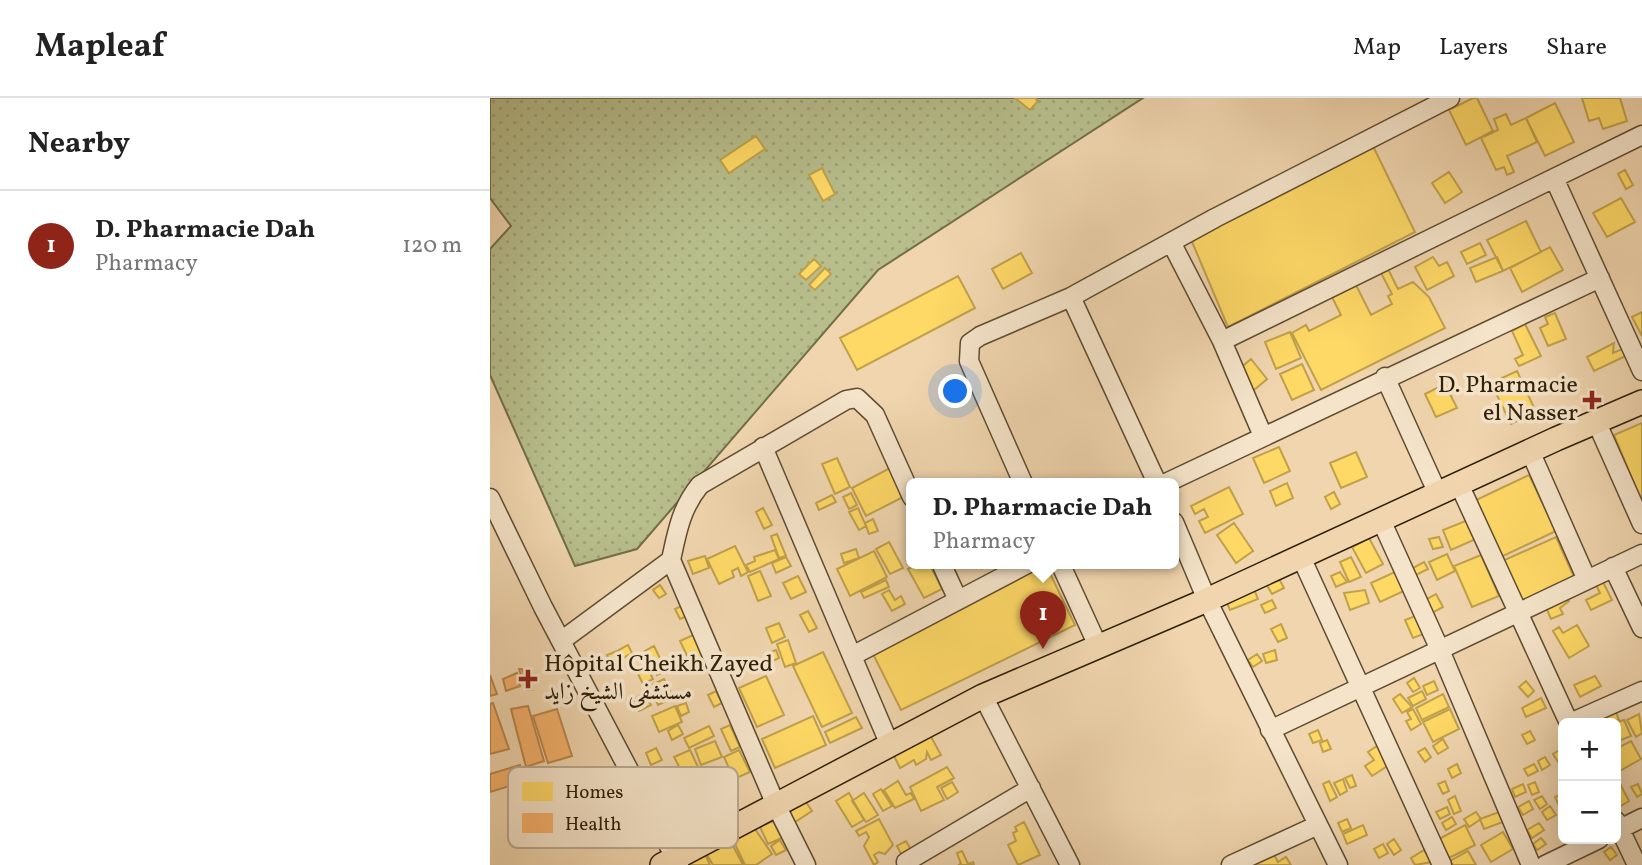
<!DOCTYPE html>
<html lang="en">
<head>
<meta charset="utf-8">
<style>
  body { margin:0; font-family:Vollkorn,Amiri,serif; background:#f6f6f6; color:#222 }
  .controls { position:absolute; right:21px; bottom:21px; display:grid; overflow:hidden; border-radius:10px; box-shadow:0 7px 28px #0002 }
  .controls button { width:63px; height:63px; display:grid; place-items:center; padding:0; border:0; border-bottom:2px solid #e0e0e0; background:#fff; color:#222; font:35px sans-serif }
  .you { position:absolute; left:466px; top:294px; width:24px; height:24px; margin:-18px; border:5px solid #fff; border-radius:50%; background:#1a73e8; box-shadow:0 0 0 10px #1a73e833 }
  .badge { display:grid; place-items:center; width:46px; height:46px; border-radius:50%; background:#8f2418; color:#fff; font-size:23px; font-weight:700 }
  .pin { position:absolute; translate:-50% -58px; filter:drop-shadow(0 2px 4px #0008) }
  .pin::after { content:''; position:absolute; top:37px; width:24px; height:21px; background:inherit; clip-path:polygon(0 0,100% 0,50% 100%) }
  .popup { position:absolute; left:416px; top:380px; width:273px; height:91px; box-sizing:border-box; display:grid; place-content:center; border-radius:10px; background:#fff; filter:drop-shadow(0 2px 5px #0005); font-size:23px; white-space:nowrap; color:#767676 }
  .popup b { font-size:26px; color:#222 }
  .popup::after { content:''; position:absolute; left:50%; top:100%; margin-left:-14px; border:14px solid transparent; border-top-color:#fff }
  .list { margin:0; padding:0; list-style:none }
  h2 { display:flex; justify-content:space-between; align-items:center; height:91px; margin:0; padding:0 28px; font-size:30px }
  h2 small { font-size:23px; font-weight:400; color:#767676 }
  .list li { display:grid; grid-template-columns:46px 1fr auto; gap:21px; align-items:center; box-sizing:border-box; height:112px; padding:0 28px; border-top:2px solid #e0e0e0 }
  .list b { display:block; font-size:26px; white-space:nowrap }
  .list p { margin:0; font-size:23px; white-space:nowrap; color:#767676 }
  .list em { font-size:23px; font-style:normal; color:#767676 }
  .map { position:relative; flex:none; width:1152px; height:767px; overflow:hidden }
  header { display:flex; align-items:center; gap:42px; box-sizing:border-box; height:98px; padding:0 35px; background:#fff; border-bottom:2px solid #e0e0e0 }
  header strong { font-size:33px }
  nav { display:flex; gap:38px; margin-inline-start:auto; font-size:24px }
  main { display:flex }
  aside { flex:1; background:#fff }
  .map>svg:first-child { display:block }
</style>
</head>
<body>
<header>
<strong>Mapleaf</strong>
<nav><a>Map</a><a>Layers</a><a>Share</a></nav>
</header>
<main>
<aside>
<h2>Nearby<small></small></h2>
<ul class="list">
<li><span class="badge">1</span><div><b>D. Pharmacie Dah</b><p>Pharmacy</p></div><em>120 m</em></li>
</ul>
</aside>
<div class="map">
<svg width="1152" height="767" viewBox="0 0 1152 767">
  <defs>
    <pattern id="park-dots" width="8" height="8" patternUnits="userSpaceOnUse" patternTransform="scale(1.75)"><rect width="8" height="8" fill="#b7be8c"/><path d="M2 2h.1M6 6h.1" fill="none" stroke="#9ea377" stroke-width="1.8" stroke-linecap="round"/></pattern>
  </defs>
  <rect width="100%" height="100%" fill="#f0d5ae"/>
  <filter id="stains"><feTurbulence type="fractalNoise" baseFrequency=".00286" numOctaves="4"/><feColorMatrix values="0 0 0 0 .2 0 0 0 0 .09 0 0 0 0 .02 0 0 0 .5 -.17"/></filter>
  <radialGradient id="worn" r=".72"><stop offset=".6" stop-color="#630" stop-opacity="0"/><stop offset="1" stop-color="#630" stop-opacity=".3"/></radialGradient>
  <path fill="url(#park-dots)" stroke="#726e4a" stroke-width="2" d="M0 0H653L388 172 147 451 85 468 0 277V151L21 128 0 100Z"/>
  <path fill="#ffd966" stroke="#c0a14a" stroke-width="2" d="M525 0H545L548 3 540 12Z
    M983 0H987L1003 33 976 47 959 12Z
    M1092 0H1130L1137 23 1113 31 1109 20 1099 23Z
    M1065 5 1084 44 1055 58 1036 20Z
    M1016 16 1021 27 1036 20 1047 44 1017 58 1024 74 1017 77 1014 69 1006 72 991 40 1008 32 1004 21Z
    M266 38 275 51 239 75 230 62Z
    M881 44 925 134 738 229 700 139Z
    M332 70 345 96 333 103 319 77Z
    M1135 72 1143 87 1136 91 1128 76Z
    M959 74 972 94 955 105 942 85Z
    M1131 100 1145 124 1117 139 1103 115Z
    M1036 123 1051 154 1013 173 997 142Z
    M990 145 996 157 977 166 971 154Z
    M1060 149 1073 172 1032 194 1020 170Z
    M531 155 542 175 513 191 502 171Z
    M943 159 949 168 957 164 964 178 937 192 925 169Z
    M1007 159 1013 173 986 184 980 170Z
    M324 161 331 168 316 182 309 176Z
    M897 169 908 191 923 184 939 199 955 230 831 292 802 235 816 227 819 233 851 217 842 199 866 187 881 217 902 206 898 198 902 196 890 173Z
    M335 170 341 176 325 192 319 187Z
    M468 178 485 210 367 272 350 240Z
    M1152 214V238L1142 219Z
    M1065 215 1076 241 1058 248 1050 230 1058 226 1055 219Z
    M1035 226 1051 258 1029 268 1025 261 1033 257 1022 233Z
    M800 234 811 260 786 271 775 244Z
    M1124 245 1123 255 1137 249 1140 256 1104 273 1097 259Z
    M761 261 777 281 764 292 747 273Z
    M812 266 824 292 802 302 790 276Z
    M1027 273 1046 314 1021 326 1001 285Z
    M955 286 967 310 946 319 935 296Z
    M1152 325V405L1124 337Z
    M789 349 800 373 774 385 763 360Z
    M866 354 877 379 851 390 840 365Z
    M347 360 360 389 345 396 332 366Z
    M400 370 415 398 376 418 362 390Z
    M1039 377 1066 433 1009 460 982 404Z
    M797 385 803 400 786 408 780 393Z
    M739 389 753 416 715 435 709 423 718 419 714 411 705 416 701 408Z
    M844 394 850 406 841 411 835 399Z
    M361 395 367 407 359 411 353 399Z
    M342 397 346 404 329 412 326 405Z
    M273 410 282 427 274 431 266 414Z
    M368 410 376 428 369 432 359 414Z
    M383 421 388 433 379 436 375 425Z
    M978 422 986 441 961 452 953 432Z
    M744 425 763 453 746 465 727 437Z
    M287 436 296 458 289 460 281 438Z
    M949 439 953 449 943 451 939 441Z
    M1066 439 1084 479 1029 505 1010 464Z
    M879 440 893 466 876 475 862 449Z
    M399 444 413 470 400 476 386 451Z
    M245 448 258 474 251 478 248 470 242 473 244 479 229 486 217 461Z
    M366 451 369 460 354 465 351 456Z
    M285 452 289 461 260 474 256 467 265 463 264 459Z
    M384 453 397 479 360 498 347 471Z
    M957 456 965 473 947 482 939 464Z
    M991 457 1009 498 982 509 964 468Z
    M215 458 219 470 203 476 198 463Z
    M296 459 301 468 286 475 282 465Z
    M861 459 871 479 859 484 850 464Z
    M934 464 938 471 926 477 923 470Z
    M429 465H439L452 491 434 500 418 471Z
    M548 465H555L585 527 411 612 379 548Z
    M270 473 281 498 268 503 258 478Z
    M907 473 916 492 890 504 881 485Z
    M850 474 857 484 846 489 841 478Z
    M787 477 794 490 782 496 775 484Z
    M308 478 316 494 301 501 293 485Z
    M396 482 399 489 374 500 371 494Z
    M1113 484 1122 502 1101 512 1096 502 1110 495 1106 487Z
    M170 487 176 496 169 500 163 492Z
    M763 489 768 501 740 512 735 500Z
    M399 492 405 502 411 498 415 506 402 513 392 496Z
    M875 492 879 505 860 512 854 495Z
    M946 496 953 509 942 515 935 502Z
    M1073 496 1079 503 1070 510 1073 516 1061 521 1054 505Z
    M782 502 786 510 775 515 771 507Z
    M195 506 200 517 190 521 185 511Z
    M318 513 327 530 319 534 310 517Z
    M928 517 936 535 923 540 915 522Z
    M289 525 295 539 282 545 276 530Z
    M791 526 797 540 788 544 781 531Z
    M1087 527 1099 548 1079 560 1063 533 1069 529 1073 535Z
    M205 536 216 561 202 568 190 543Z
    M298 542 306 565 295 569 287 546Z
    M138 547 142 555 133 560 129 552Z
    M164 548 176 573 167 577 155 553Z
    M286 552 289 560 279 565 275 556Z
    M785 552 787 562 776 565 773 556Z
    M127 553 132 563 122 568 117 557Z
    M333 554 362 615 332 629 303 568Z
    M767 556 772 563 763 569 758 562Z
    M158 571 163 581 153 586 148 576Z
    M276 578 294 617 267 629 249 590Z
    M1105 578 1111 588 1090 599 1084 587Z
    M924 580 930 590 923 594 917 585Z
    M174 581 183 600 168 607 159 588Z
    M944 583 948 592 937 597 933 588Z
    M1036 583 1044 593 1038 599 1029 589Z
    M226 593 232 605 224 609 218 597Z
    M932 593 936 601 923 608 918 600Z
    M154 595 161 607 149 613 143 602Z
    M910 596 922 609 912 615 903 601Z
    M953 596 959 609 932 622 926 610Z
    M1120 599 1129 622 1110 625 1102 606Z
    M1051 600 1056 610 1036 619 1032 610Z
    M196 605 199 614 191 618 187 608Z
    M185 608 192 624 169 634 162 618Z
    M923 611 931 626 921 632 916 623 921 621 917 614Z
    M960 611 969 631 943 644 933 624Z
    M1149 616 1152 635 1146 639 1137 622Z
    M323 618 336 647 285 670 272 641Z
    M366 619 372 630 340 645 335 634Z
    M1134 622 1141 638 1126 644V625H1123Z
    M188 627 193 636 182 642 178 633Z
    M240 627 250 649 241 653 231 631Z
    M219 628 224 638 199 650 194 640Z
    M828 632 832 642 823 645 819 636Z
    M1040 633 1045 642 1037 646 1032 637Z
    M440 637 451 657 441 662 437 654 436 661 426 667 424 662 410 670 404 658Z
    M953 641 958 650 948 656 943 648Z
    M837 642 841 651 833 654 830 645Z
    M225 643 232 659 211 667 205 651Z
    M1141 643 1151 661 1126 675V651Z
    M887 648 899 667 882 678 875 668 884 662 878 654Z
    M166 650 172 662 161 667 156 655Z
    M935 650 941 659 935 664 928 654Z
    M1071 651 1073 661 1068 664 1063 656Z
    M200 652 208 669 193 676 184 659Z
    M249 652 260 674 244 681 234 659Z
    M1055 659 1060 667 1052 672 1048 663Z
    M967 666 971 675 962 680 958 671Z
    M1044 666 1048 673 1038 678 1034 671Z
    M457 669 464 680 447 689 454 702 431 713 420 689Z
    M209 672 220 697 202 704 192 680Z
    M862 677 866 688 860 690 855 680Z
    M1126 678 1139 703 1129 709 1126 703Z
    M853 681 857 693 850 697 844 685Z
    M408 683 416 697 421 695 424 701 405 710 394 692Z
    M839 683 847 699 840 703 833 686Z
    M955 683 959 693 953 696 948 686Z
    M462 684 468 694 457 701 451 690Z
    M1045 684 1049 694 1042 697 1038 687Z
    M1033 686 1036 694 1025 699 1022 691Z
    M1148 686 1152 696 1147 699 1141 689Z
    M391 691 402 708 393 713 383 696Z
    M359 695 374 722 362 729 346 703Z
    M374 695 388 717 376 724 362 703Z
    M1071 696 1073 700 1072 714 1065 699Z
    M965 698 971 713 964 716 958 702Z
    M1052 698 1057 706 1050 711 1044 702Z
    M198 700 203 710 182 720 177 710Z
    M1039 703 1043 711 1033 717 1028 709Z
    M316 704 322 713 305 724 299 714Z
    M1060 708 1066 717 1057 722 1052 714Z
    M957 709 960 716 950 721 946 714Z
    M986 714 991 721 979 729 974 721Z
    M1009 714 1013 724 994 731 990 721Z
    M962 719 966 726 956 732 952 725Z
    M389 721 403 747 395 756 389 754 384 757 388 764 384 767 374 748 379 739 376 734 369 738 366 733Z
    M857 721 861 730 852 734 848 725Z
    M283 723 292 740 278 746 270 729Z
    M534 724 550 757 528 767 518 747 526 743 523 735 527 733 525 729Z
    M1049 725 1054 732 1042 740 1037 732Z
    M873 727 877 737 857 746 853 736Z
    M975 727 985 747 959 760 949 741Z
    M265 731 282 756 266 767H255L243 742Z
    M1013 734 1023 751 1001 764 991 747Z
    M1051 740 1056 746 1047 752 1043 746Z
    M904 741 911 752 904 757 897 746Z
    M240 742 253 767H223L216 755Z
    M290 742 296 752 286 757 281 748Z
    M416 743 421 752 411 756 407 748Z
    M893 746 898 755 889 760 884 751Z
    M1121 749 1127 757 1120 762 1114 754Z
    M934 752 942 764 925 767 921 760Z
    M472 753 478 766 483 764 484 767H468L471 766 467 755Z
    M782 753 788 764 796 759 801 767H756Z
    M978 753 986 767H963L960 763Z
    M215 756 220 767H202L200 763Z"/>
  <path fill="#f6b26b" stroke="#ba864d" stroke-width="2" d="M29 571H32L42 592H36Z
    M27 575 30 588 16 593 13 581Z
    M0 577 7 596 0 598Z
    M3 605 19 651 0 656V606Z
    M38 608 54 663 36 669 21 611Z
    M67 611 82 658 58 665 43 618Z
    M30 667 35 683 0 694V676Z
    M59 677 68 706 50 711 41 682Z"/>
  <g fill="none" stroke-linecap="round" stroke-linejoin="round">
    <g stroke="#5e4c31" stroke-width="21">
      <path id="minor" d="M1064 80 1152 273
        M681 144 732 243 773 338
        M581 199 667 385
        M732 243 1152 37
        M895 279 948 396
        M1106 323 1152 426
        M273 349 399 645
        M1040 353 1097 482
        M533 385 479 263 480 245 490 238 581 199 725 120 960 0
        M676 385 1110 180
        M969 386 1079 625
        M0 400 53 509 189 767
        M891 422 950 552 1041 767
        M684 424 717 502 848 767
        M811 459 952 767
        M181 462 286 707 316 767
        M451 465 468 502
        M570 465 608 548
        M1123 469 1152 530
        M71 543 181 462C187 434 191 410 210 387L356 302 367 300 385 317 422 399
        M362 558 539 465
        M493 598 580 767
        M1080 625 1152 593
        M780 632 1152 456
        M1126 723 1147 767
        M1126 733 1152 720
        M416 764 541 690
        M741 767 828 727
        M1055 767 1109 741"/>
    </g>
    <g stroke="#2e1f07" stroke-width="26">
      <path id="major" d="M172 767 493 598 717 502 1066 341 1152 304"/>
    </g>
    <use href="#minor" stroke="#f5e4ca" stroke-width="18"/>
    <use href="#major" stroke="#f0d5ae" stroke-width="23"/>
  </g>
  <g fill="#8f2418" stroke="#f5e4ca" stroke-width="2.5">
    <path d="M1098.5 291.5h7v7h7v7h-7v7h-7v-7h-7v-7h7z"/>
    <path d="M34.5 570.5h7v7h7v7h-7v7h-7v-7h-7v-7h7z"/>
  </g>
  <g text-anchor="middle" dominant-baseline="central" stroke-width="7" stroke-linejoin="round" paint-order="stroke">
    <g font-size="24" fill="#2e1f07" stroke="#f5e4ca" text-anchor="end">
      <text x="1088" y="288">D. Pharmacie<tspan x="1088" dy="28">el Nasser</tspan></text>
      <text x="54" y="567" text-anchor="start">Hôpital Cheikh Zayed<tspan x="54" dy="28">مستشفى الشيخ زايد</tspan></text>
    </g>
  </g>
  <rect x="18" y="669" width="230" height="81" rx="10" fill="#f5e4ca" stroke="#b9a990" stroke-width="2"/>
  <rect x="32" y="684" width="31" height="19" fill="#ffd966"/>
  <rect x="32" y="715" width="31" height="20" fill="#f6b26b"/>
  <g font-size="19" fill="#2e1f07">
    <text x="75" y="700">Homes</text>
    <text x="75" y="732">Health</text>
  </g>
  <rect width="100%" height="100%" filter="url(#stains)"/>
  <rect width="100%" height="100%" fill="url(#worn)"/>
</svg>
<div class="controls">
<button>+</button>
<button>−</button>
</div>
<div class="you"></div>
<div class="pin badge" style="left:553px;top:551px">1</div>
<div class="popup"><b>D. Pharmacie Dah</b>Pharmacy</div>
</div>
</main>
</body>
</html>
